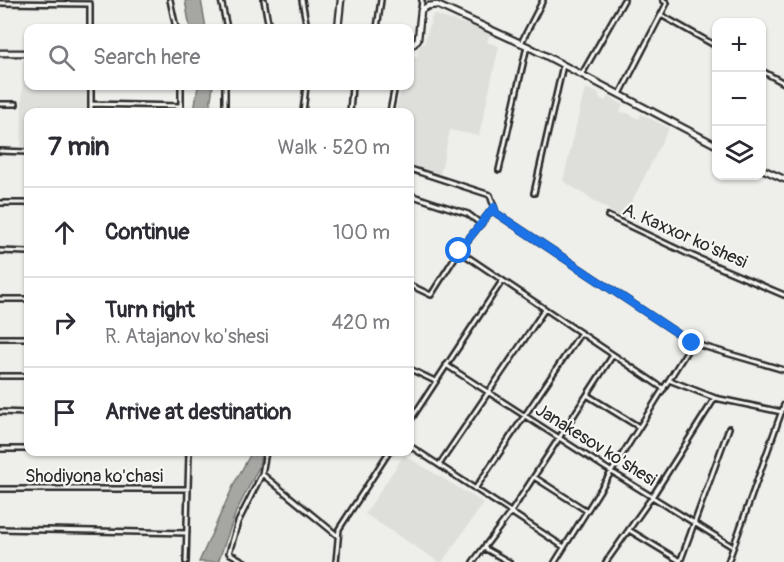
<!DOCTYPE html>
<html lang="en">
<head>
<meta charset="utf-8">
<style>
  body { margin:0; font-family:Pangolin,sans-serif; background:#f2f2f3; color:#2b2b33 }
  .controls { position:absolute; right:18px; top:18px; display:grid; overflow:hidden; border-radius:12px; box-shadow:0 2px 4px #0004 }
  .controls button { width:54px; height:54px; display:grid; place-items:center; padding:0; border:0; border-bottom:2px solid #e1e1e2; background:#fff; color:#2b2b33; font:30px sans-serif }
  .stop { position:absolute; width:18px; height:18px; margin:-14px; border:4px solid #1a73e8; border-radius:50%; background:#fff }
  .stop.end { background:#1a73e8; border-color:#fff; box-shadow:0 2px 6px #0008 }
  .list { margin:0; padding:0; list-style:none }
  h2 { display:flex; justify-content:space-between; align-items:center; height:78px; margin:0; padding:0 24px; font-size:26px }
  h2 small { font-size:20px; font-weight:400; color:#7c7c81 }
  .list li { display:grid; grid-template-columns:39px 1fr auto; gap:18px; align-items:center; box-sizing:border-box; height:90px; padding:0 24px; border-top:2px solid #e1e1e2 }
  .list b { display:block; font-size:22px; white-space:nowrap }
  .list p { margin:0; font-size:20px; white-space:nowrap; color:#7c7c81 }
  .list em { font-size:20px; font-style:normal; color:#7c7c81 }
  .icon { flex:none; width:33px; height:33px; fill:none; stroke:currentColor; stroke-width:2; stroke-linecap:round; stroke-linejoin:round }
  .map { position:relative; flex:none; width:784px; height:562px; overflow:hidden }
  .search { position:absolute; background:#fff; box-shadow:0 2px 4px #0004; left:24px; top:24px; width:390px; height:66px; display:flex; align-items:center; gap:15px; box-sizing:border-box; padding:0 21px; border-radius:12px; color:#7c7c81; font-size:22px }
  .panel { position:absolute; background:#fff; box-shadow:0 2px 4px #0004; left:24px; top:108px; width:390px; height:348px; border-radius:12px }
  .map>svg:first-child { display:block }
</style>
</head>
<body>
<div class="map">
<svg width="784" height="562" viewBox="0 0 784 562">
  <rect width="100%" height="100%" fill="#eeeeea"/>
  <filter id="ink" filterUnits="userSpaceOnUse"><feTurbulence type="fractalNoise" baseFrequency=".0167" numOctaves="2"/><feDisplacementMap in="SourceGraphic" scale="12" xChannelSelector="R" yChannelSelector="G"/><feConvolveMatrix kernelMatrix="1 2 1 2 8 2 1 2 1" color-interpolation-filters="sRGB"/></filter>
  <g filter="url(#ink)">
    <path fill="#dededb" d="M433 14 464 24 465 22 490 34 487 42 499 46 479 136 450 130 440 175 410 166V112H395L402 86H410V56L417 58 419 44H424Z
      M23 61H28V86H87V112H28V147H21Z
      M585 88 600 94 598 97 605 101 608 96 623 105 620 111 624 114 625 112 639 119 641 114 669 128 623 219 563 181Z
      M404 455 484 503 442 562H439L365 514Z"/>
    <path fill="#a6a6a3" stroke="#757573" stroke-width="1.5" d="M185 0H201L206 28H190Z
      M198 86H213L209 112H194Z
      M250 452H261L259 467 236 512 218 562H199L235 482 249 457Z"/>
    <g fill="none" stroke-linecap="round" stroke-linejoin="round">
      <g stroke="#2b2b2b" stroke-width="8">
        <path id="street" d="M170 0 176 28
          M221 0 227 28
          M264 0 269 28
          M302 0 307 28
          M0 3 90 4V28
          M421 10 422 0
          M661 15 716 46
          M377 28 381 0
          M521 43 543 0
          M762 71 784 83
          M582 74 624 0
          M91 86V112
          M181 86V112
          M225 86V112
          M620 94 667 3 663 0
          M0 104H16
          M91 104 181 106
          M303 112 306 86
          M350 112 352 86
          M390 112 395 86
          M0 151 28 152
          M410 169 490 195 496 213 692 343 784 370
          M499 170 527 46
          M534 193 563 65
          M410 195 468 214 481 224
          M0 203H28
          M608 216 688 254 784 295
          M0 251 28 252
          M459 251 664 389
          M410 285 431 295 459 251 494 207
          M0 299H28
          M0 338H28
          M446 365 612 472 733 547
          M410 369 435 381
          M0 376H28
          M669 380 715 398 782 412
          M587 395 639 427
          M0 412 28 413
          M410 421 502 281
          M410 446 564 547
          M0 449H28
          M439 465 545 309
          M262 474 338 536
          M534 477 587 511
          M0 489H188
          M475 489 580 334
          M0 529 187 533
          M629 530 680 561
          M484 548 509 562
          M186 562 189 452
          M245 562 229 553 238 522 262 474 266 452
          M336 562 339 529 389 452
          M473 562 511 512 613 355
          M555 562 692 343
          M606 562 652 497 715 398
          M680 562 729 428
          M728 562 784 405"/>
      </g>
      <g stroke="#2b2b2b" stroke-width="9">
        <path id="secondary" d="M338 28 341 0
          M410 45 414 44 418 39 421 10 428 6 437 5 527 46 716 145
          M0 53H28
          M762 169 784 179"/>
      </g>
      <use href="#street" stroke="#f6f6f2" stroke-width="3"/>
      <use href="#secondary" stroke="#f6f6f2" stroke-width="4.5"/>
    </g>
  </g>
  <g fill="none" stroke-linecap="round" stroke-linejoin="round" filter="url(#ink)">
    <path stroke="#1a73e8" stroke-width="8" d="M459 251 494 207 496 213 692 343"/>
  </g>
  <g text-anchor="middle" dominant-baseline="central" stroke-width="4.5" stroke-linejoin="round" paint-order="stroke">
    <g font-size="18" fill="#2b2b2b" stroke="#f6f6f2">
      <text transform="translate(685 236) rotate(24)">A. Kaxxor ko'shesi</text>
      <text transform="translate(596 445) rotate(32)">Janakesov ko'shesi</text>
      <text x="94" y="476">Shodiyona ko'chasi</text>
    </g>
  </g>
</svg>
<div class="controls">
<button>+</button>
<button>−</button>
<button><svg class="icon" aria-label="layers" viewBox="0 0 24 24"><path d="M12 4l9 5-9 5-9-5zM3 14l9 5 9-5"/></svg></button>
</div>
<div class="stop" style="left:459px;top:251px"></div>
<div class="stop end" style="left:692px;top:343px"></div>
<div class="search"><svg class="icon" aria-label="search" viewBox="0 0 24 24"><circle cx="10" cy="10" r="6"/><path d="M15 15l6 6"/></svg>Search here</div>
<section class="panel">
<h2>7 min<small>Walk · 520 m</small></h2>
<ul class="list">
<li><svg class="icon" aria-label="ahead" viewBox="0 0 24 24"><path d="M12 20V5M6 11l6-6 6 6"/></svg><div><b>Continue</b></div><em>100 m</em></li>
<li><svg class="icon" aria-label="right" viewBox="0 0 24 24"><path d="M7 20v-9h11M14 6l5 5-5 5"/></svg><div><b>Turn right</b><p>R. Atajanov ko'shesi</p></div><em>420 m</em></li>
<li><svg class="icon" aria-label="arrive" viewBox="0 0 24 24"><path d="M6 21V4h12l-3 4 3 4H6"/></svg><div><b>Arrive at destination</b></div></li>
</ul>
</section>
</div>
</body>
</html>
